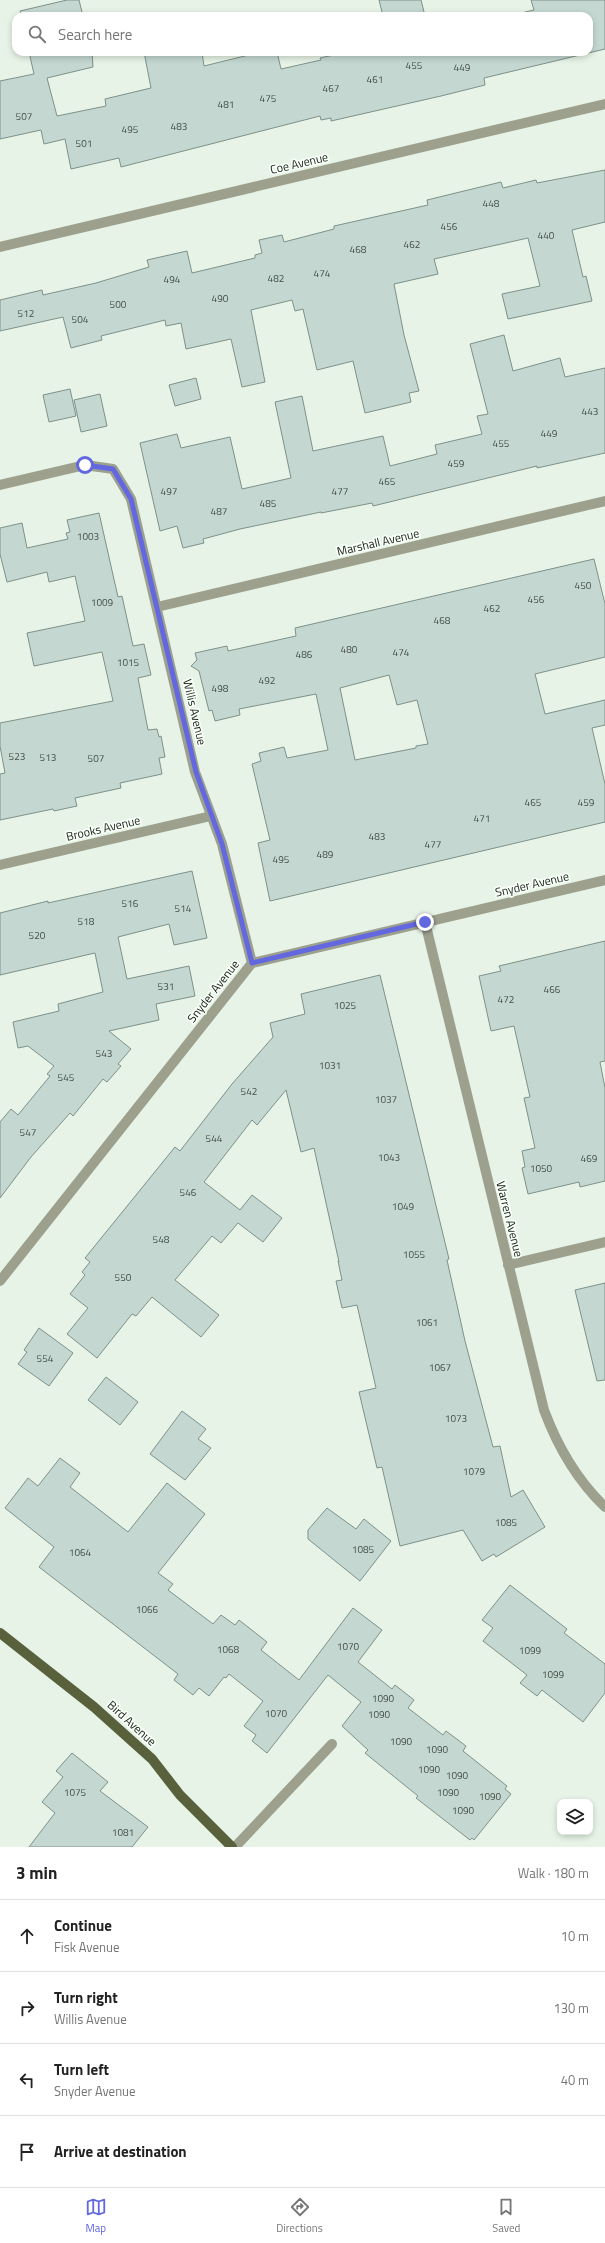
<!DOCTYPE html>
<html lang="en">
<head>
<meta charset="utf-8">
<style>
  body { margin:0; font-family:"Titillium Web",sans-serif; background:#f2f2f2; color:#222 }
  .controls { position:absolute; right:12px; bottom:12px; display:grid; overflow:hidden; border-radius:8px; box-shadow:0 2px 6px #0003 }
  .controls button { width:36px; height:36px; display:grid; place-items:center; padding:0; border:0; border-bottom:1px solid #e0e0e0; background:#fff; color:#222; font:20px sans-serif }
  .stop { position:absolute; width:12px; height:12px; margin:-9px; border:3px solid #6367e0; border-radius:50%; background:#fff }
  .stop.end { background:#6367e0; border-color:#fff; box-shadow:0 1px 4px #0008 }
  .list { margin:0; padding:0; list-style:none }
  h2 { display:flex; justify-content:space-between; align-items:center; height:52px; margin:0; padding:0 16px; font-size:17px }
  h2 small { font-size:13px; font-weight:400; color:#767676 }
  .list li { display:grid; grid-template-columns:26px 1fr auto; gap:12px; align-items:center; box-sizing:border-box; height:72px; padding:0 16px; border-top:1px solid #e0e0e0 }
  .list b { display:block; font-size:15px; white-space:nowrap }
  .list p { margin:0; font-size:13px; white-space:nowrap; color:#767676 }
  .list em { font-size:13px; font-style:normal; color:#767676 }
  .icon { flex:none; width:22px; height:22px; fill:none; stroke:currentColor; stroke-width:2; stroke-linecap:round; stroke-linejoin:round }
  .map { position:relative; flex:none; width:605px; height:1847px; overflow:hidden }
  .search { position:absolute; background:#fff; box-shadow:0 2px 6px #0003; left:12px; right:12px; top:12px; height:44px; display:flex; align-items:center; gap:10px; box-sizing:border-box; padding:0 14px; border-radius:12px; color:#767676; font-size:15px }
  .sheet { height:340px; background:#fff }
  nav { display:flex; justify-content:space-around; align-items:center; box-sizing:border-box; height:56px; border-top:1px solid #e0e0e0; background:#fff; font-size:11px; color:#767676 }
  nav a { display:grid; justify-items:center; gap:2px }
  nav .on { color:#6367e0 }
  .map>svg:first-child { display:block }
</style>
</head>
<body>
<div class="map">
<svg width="605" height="1847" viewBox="0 0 605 1847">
  <rect width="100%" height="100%" fill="#e6f3e6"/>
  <path fill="#c4d7d0" stroke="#7e918a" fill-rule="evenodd" d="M67 0H79L83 16H22L20 11Z
    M379 0H421L425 16H383Z
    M531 0H605V49L484 78 485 85 441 96 331 121V118L321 120 320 116 121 167 119 158 71 169 65 139 44 144 41 130 0 139V81L34 74 29 52H92L93 67 47 78 57 116 106 106 105 99 151 88 144 52H202L204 66 261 52H277L281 69 321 60 320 58 347 52H589V16H508L534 10Z
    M605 170V222L572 230 583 277 586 276 592 301 508 319 502 294 540 286 528 238 434 259 438 274 394 284 404 335 419 391 409 393 411 402 365 413 353 361 317 370 303 309 295 311 292 300 251 310 265 382 242 387 231 339 186 349 181 323 166 326 165 320 101 336 102 340 71 348 63 317 0 331V300L42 290 43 295 96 283 149 267 147 260 187 251 192 273 255 258V255L262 253 259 240 282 235 284 242 334 229V226L428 205 427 200 501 182 503 188 536 180 537 183Z
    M504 335 513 371 560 358 565 377 605 368V453L537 468V466L373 506 372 503 321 513V512L240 529 203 539 204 543 183 548 177 526 160 531 140 443 177 434 181 448 230 437 242 489 291 478 275 402 302 396 313 451 383 436 390 466 437 454 435 445 482 434 477 416 488 414 470 344Z
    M196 378 201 399 175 406 169 385Z
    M70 389 76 416 49 422 43 395Z
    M100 394 107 426 81 432 74 400Z
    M99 513 118 597 122 596 133 646 144 644 151 675 138 678 148 730 157 729 159 737 161 736 165 757 159 758 162 774 120 783 121 788 75 798 77 806 54 811 53 809 0 820V774L5 773 0 746V723L113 701 102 652 34 666 27 633 85 621 75 576 49 582 47 572 7 582 0 554V528L22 523 27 548 68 539 66 533 70 532 67 520Z
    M594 559 605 604V657L535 674 545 714 605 700V725L592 728 605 784V822L270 901 258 843 270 840 252 764 261 761 259 753 284 747 287 758 328 750 316 694 239 709 240 715 215 721 212 710 209 711 199 671 191 666 197 660 195 653 227 646 228 651 296 636 295 628ZM389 675 397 705 417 700 428 744 416 746V748L355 760 340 688Z
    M192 871 207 938 174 945 169 924 118 937 127 979 189 966 195 996 156 1004 159 1020 109 1031 131 1049 118 1064 121 1066 107 1082 103 1079 73 1116 70 1113 31 1157 0 1198V1122L11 1109 18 1115 50 1076 47 1074 54 1066 28 1046 18 1048 13 1022 59 1011 58 1004 103 992 95 953 0 975V913L48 901V903Z
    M605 941V1061L600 1062 605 1088V1181L580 1187 579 1182 528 1194 522 1168 525 1167 522 1151 535 1148 524 1098 530 1097 514 1026 491 1031 479 976 501 971 499 966Z
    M380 975 449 1259 447 1260 465 1341 493 1447 500 1446 511 1497 523 1490 545 1527 496 1557 494 1554 482 1561 463 1530 400 1546 382 1467 377 1468 359 1392 376 1388 357 1305 342 1308 336 1281 342 1280 338 1261 339 1262 314 1148 301 1152 286 1090 257 1125 252 1120 204 1182 240 1210 252 1195 282 1218 263 1242 238 1223 221 1243 212 1236 175 1280 219 1315 201 1337 152 1297 136 1316 132 1314 97 1358 67 1334 88 1308 70 1294 85 1275 82 1272 90 1262 85 1258 175 1147 180 1151 232 1084 273 1037 270 1023 305 1014 301 994Z
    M605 1283V1380L597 1381 575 1290Z
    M39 1328 73 1353 49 1386 18 1364 27 1352 24 1350Z
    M106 1377 138 1402 120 1425 88 1400Z
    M182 1411 206 1429 198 1439 211 1448 185 1480 150 1454Z
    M60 1458 80 1473 70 1487 128 1532 167 1483 205 1514 158 1573 173 1584 168 1590 213 1624 221 1615 235 1625 239 1620 267 1642 261 1650 299 1680 353 1608 382 1630 358 1662 392 1689 395 1685 414 1700 408 1708 443 1735 446 1731 466 1746 463 1751 507 1786 505 1789 511 1794 474 1840 472 1838 470 1840 416 1798 418 1796 365 1753 368 1750 342 1726 361 1702 328 1675 267 1753 252 1741 256 1735 244 1726 263 1701 229 1674 226 1678 224 1677 209 1696 199 1688 193 1695 174 1680 178 1674 39 1567 54 1547 5 1508 28 1478 38 1486Z
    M327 1508 356 1529 364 1519 391 1541 360 1581 308 1539V1530Z
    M510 1585 567 1629 564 1633 605 1664V1693L583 1722 542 1690 537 1696 520 1683 527 1675 483 1641 493 1628 482 1620Z
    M72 1753 108 1782 100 1791 148 1827 132 1847H29L55 1813 42 1802 63 1777 56 1771Z"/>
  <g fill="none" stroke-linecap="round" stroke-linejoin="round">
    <path stroke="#9ca08d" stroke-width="10" d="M0 247 605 104
      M0 485 85 465 113 469 131 499 195 772 222 844 252 963
      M157 607 605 501
      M0 865 211 816
      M425 922 544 1410C557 1445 578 1481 605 1507
      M508 1265 605 1242
      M0 1281 252 963 605 880
      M235 1847 332 1744"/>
    <path stroke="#58603c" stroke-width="10" d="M0 1633 94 1707 152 1759 180 1795 232 1847"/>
  </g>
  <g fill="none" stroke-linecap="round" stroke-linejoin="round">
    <path stroke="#6367e0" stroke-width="5" d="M85 465 113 469 131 499 196 772 222 844 252 963 425 922"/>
  </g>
  <g text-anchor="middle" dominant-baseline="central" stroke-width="3.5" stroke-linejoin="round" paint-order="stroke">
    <g font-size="10" fill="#454e48">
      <text x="414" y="65">455</text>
      <text x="462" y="67">449</text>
      <text x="375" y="79">461</text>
      <text x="331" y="88">467</text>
      <text x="268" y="98">475</text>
      <text x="226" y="104">481</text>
      <text x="24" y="116">507</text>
      <text x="179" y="126">483</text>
      <text x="130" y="129">495</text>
      <text x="84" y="143">501</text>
      <text x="491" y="203">448</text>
      <text x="449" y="226">456</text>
      <text x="546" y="235">440</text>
      <text x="412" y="244">462</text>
      <text x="358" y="249">468</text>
      <text x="322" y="273">474</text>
      <text x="276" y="278">482</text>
      <text x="172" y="279">494</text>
      <text x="220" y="298">490</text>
      <text x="118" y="304">500</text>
      <text x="26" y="313">512</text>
      <text x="80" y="319">504</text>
      <text x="590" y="411">443</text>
      <text x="549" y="433">449</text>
      <text x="501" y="443">455</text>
      <text x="456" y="463">459</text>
      <text x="387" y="481">465</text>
      <text x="169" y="491">497</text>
      <text x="340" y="491">477</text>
      <text x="268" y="503">485</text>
      <text x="219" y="511">487</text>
      <text x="88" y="536">1003</text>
      <text x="583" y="585">450</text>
      <text x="536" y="599">456</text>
      <text x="102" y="602">1009</text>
      <text x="492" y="608">462</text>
      <text x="442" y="620">468</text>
      <text x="349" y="649">480</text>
      <text x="401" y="652">474</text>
      <text x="304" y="654">486</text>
      <text x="128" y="662">1015</text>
      <text x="267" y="680">492</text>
      <text x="220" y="688">498</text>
      <text x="17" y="756">523</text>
      <text x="48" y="757">513</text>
      <text x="96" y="758">507</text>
      <text x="533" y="802">465</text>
      <text x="586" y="802">459</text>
      <text x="482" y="818">471</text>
      <text x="377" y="836">483</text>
      <text x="433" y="844">477</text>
      <text x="325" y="854">489</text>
      <text x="281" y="859">495</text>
      <text x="130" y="903">516</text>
      <text x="183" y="908">514</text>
      <text x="86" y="921">518</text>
      <text x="37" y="935">520</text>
      <text x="166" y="986">531</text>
      <text x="552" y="989">466</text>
      <text x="506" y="999">472</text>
      <text x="345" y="1005">1025</text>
      <text x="104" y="1053">543</text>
      <text x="330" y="1065">1031</text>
      <text x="66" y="1077">545</text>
      <text x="249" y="1091">542</text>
      <text x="386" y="1099">1037</text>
      <text x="28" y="1132">547</text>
      <text x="214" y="1138">544</text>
      <text x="389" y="1157">1043</text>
      <text x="589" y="1158">469</text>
      <text x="541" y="1168">1050</text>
      <text x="188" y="1192">546</text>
      <text x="403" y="1206">1049</text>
      <text x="161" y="1239">548</text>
      <text x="414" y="1254">1055</text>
      <text x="123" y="1277">550</text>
      <text x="427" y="1322">1061</text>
      <text x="45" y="1358">554</text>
      <text x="440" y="1367">1067</text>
      <text x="456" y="1418">1073</text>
      <text x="474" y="1471">1079</text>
      <text x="506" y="1522">1085</text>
      <text x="363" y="1549">1085</text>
      <text x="80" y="1552">1064</text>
      <text x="147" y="1609">1066</text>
      <text x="348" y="1646">1070</text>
      <text x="228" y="1649">1068</text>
      <text x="530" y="1650">1099</text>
      <text x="553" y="1674">1099</text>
      <text x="383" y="1698">1090</text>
      <text x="276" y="1713">1070</text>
      <text x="379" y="1714">1090</text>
      <text x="401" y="1741">1090</text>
      <text x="437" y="1749">1090</text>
      <text x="429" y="1769">1090</text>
      <text x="457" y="1775">1090</text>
      <text x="75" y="1792">1075</text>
      <text x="448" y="1792">1090</text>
      <text x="490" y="1796">1090</text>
      <text x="463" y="1810">1090</text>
      <text x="123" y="1832">1081</text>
    </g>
    <g font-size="12" fill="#1b201b" stroke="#f7fff7">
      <text transform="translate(299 163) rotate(-13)">Coe Avenue</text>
      <text transform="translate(378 542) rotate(-13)">Marshall Avenue</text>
      <text transform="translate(195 712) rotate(77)">Willis Avenue</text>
      <text transform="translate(103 828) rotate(-13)">Brooks Avenue</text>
      <text transform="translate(532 884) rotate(-13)">Snyder Avenue</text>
      <text transform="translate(213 991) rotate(-52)">Snyder Avenue</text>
      <text transform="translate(510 1219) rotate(76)">Warren Avenue</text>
      <text transform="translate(132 1723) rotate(42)">Bird Avenue</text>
    </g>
  </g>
</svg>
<div class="controls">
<button><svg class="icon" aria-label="layers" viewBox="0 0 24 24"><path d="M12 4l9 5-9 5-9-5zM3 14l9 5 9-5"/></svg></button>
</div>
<div class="stop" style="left:85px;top:465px"></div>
<div class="stop end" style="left:425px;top:922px"></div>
<div class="search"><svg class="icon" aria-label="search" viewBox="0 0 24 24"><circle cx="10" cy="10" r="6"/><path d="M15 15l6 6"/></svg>Search here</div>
</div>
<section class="sheet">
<h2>3 min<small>Walk · 180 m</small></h2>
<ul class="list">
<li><svg class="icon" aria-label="ahead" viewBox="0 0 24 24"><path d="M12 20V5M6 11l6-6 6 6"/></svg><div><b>Continue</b><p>Fisk Avenue</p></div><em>10 m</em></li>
<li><svg class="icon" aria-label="right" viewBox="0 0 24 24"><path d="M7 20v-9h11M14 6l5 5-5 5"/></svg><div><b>Turn right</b><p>Willis Avenue</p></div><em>130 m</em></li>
<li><svg class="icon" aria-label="left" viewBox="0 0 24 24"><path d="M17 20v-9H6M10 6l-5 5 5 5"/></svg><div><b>Turn left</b><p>Snyder Avenue</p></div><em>40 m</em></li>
<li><svg class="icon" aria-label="arrive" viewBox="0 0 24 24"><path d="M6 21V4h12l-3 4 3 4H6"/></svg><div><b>Arrive at destination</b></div></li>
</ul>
</section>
<nav>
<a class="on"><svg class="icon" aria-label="map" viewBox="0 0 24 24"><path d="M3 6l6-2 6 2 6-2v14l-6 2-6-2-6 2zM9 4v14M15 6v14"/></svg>Map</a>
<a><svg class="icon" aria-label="directions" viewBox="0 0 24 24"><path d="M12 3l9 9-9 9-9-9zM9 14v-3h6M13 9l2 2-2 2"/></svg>Directions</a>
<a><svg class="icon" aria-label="saved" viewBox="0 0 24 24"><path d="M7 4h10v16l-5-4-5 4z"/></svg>Saved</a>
</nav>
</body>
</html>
